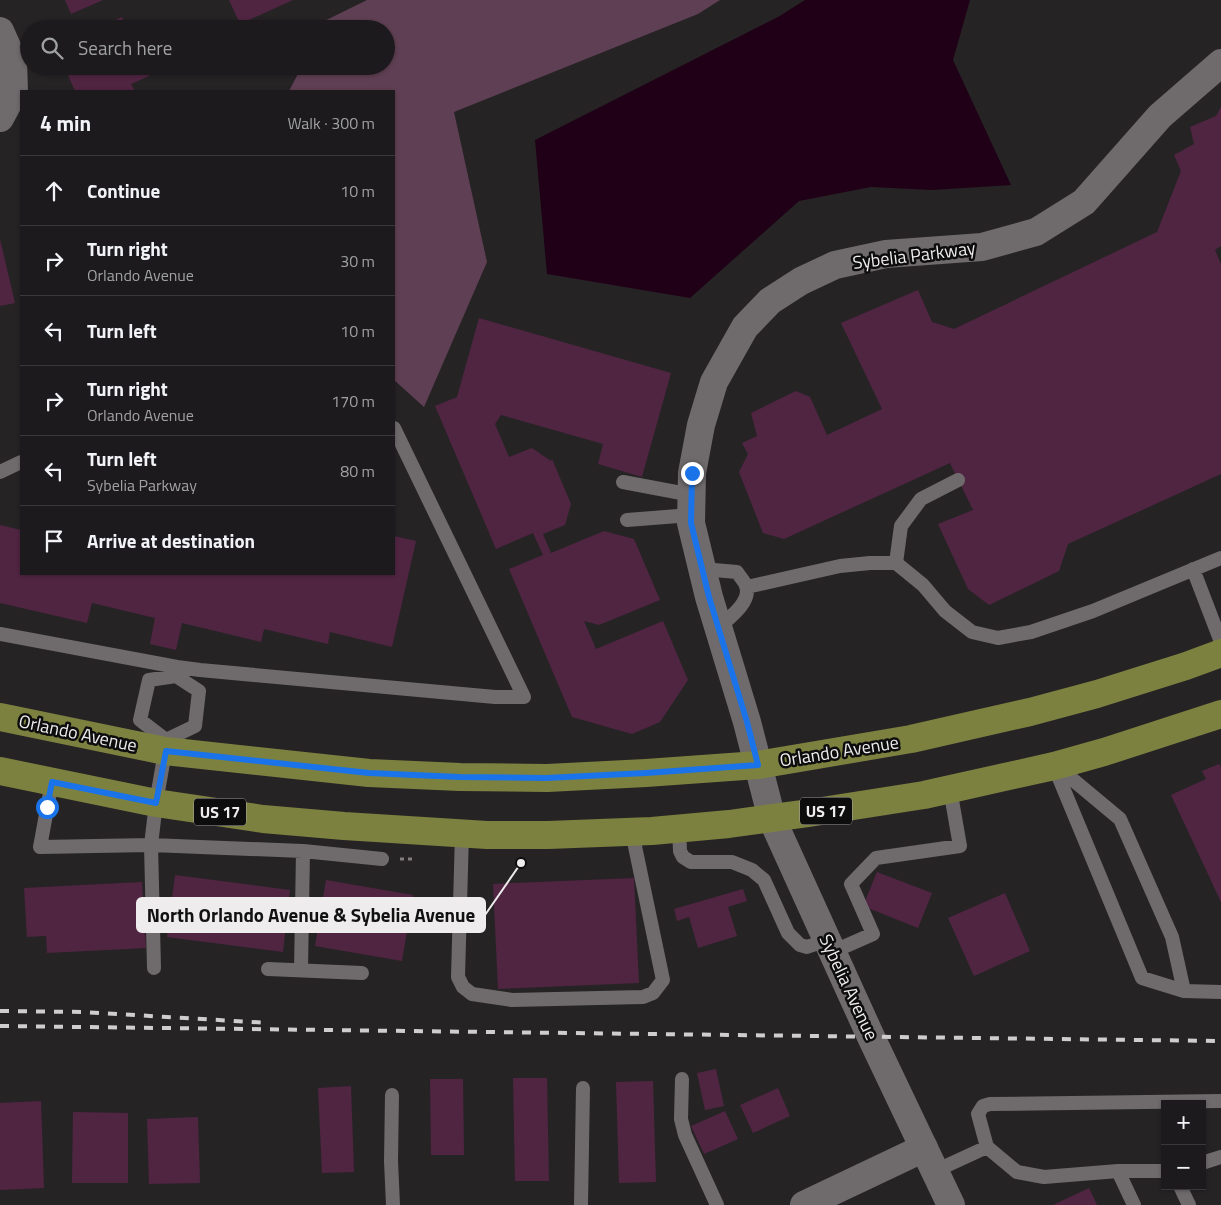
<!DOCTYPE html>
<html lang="en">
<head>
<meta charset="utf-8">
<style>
  body { margin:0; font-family:"Titillium Web",sans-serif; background:#252325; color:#f1f3f6 }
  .controls { position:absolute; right:15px; bottom:15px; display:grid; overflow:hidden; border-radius:0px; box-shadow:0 1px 4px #0004 }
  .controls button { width:45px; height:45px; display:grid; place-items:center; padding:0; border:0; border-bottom:1px solid #3a383b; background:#1c1a1c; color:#f1f3f6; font:25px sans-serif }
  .stop { position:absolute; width:15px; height:15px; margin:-11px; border:4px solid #1a73e8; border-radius:50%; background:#fff }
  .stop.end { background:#1a73e8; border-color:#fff; box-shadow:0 1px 5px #0008 }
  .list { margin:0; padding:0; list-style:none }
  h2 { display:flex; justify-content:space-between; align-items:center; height:65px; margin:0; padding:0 20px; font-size:21px }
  h2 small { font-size:16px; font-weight:400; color:#a0a1a3 }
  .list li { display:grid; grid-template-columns:32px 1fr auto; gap:15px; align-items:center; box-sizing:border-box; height:70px; padding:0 20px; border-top:1px solid #3a383b }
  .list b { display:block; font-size:19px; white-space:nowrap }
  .list p { margin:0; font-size:16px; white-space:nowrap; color:#a0a1a3 }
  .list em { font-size:16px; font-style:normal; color:#a0a1a3 }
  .icon { flex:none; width:28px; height:28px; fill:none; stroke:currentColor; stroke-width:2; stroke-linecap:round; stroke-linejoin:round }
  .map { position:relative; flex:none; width:1221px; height:1205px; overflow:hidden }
  .search { position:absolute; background:#1c1a1c; box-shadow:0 1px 4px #0004; left:20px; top:20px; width:375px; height:55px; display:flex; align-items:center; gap:12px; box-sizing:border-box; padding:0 18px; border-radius:28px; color:#a0a1a3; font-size:19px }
  .panel { position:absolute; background:#1c1a1c; box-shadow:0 1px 4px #0004; left:20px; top:90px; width:375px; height:485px; border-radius:0px }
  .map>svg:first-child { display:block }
</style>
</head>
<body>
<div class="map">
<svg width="1221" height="1205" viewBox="0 0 1221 1205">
  <rect width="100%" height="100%" fill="#262325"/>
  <path fill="#5f3f53" d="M367 0H720L698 14 454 112 487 262 424 407 394 380V91H289L302 66H386V29H308Z"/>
  <path fill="#200017" d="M805 0H970L953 60 1011 185 932 190 871 187 799 201 690 298 547 274 535 140 778 17Z"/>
  <path fill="#502542" d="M65 0H103L71 14Z
    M229 0H293L240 24Z
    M122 17 127 29H96Z
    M64 66H144L149 76 131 84 135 91H75Z
    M1221 107V246L1215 250 1221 264V474L1068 544 1059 571 989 605 968 589 938 524 973 510 950 463 784 539 763 533 739 472 748 454 742 443 757 436 751 413 796 391 810 397 827 435 882 409 841 323 918 290 932 322 954 329 1157 232 1181 171 1174 155 1194 144 1190 127 1216 116Z
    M0 239 15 303 0 306Z
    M479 318 671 373 642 477 598 464 603 444 501 415 495 424 509 457 532 448 551 461 552 459 571 504 565 525 543 534 551 553 604 531 634 539 660 600 599 625 584 621 596 649 663 621 688 680 660 722 632 734 572 717 509 569 543 555 533 533 496 549 435 406 457 397Z
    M0 525 21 530V574H394V536L416 541 392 647 330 632 328 644 264 629 261 642 182 623 176 650 150 644 155 618 92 603 87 623 0 603Z
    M1219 764 1221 767V902L1171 795 1206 779 1202 771Z
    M877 872 932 893 918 928 863 906Z
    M175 875 290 890 283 952 167 937Z
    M634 878 639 983 498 989 493 884Z
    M326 880 413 895 402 961 315 946Z
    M142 882 146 948 47 953 46 936 27 937 24 888Z
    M743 889 747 901 728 907 737 936 698 948 689 917 677 921 674 909Z
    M1005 893 1030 951 974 976 948 918Z
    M716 1069 724 1106 705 1110 697 1073Z
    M513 1078H547L549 1181H515Z
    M430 1079H463L464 1155H431Z
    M653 1081 656 1182 619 1183 616 1082Z
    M351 1086 354 1172 322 1173 318 1088Z
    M778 1088 790 1116 753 1133 740 1105Z
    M41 1101 44 1188 0 1190V1103Z
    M725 1111 738 1139 704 1154 691 1126Z
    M73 1112 128 1113V1183H72Z
    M198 1117 200 1183 149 1184 147 1119Z
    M1089 1188 1097 1205H1053Z"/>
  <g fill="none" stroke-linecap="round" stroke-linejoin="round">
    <path stroke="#817e80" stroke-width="3" stroke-dasharray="4 4" stroke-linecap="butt" d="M400 859H416"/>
    <path stroke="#6f6b6d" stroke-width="14" d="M0 472 21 462
      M623 482 692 495
      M627 520 691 515
      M896 563 901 526 921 499 958 480
      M702 569 737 572C740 577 745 582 746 586 752 602 728 619 718 628
      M1193 569 1221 642
      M747 587 840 566 870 563H896L923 585 945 611 972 632 998 638 1031 632 1093 611 1221 558
      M0 634 177 667 200 670 495 697H524L394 428
      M176 676 199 691 195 726 166 740 140 720 149 680Z
      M1065 763 1072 779 1120 819 1172 937 1184 991
      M1054 766 1142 978 1184 991 1221 992
      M52 782 40 847 151 845 303 851 382 859
      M679 829 680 851 683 857 691 862H732L752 870 764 880 788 933 800 945 807 947 827 940
      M462 833 458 977 463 987 472 994 512 1000 643 997 653 993 663 980 632 832
      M832 952 873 934 851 884 876 858 960 846 950 789
      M154 968 151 845 156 803 166 746
      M268 969 362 973
      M301 970 303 851
      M682 1079 681 1119 685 1135 717 1205
      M392 1095 391 1161 393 1205
      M987 1147 1017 1172 1044 1177 1118 1171H1165
      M1202 1163 1221 1157
      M935 1171 987 1147 978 1114 983 1106 990 1104 1221 1101
      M1118 1171 1134 1205
      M1180 1186 1189 1205
      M581 1205 583 1088"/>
    <path stroke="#6f6b6d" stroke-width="28" d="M0 31 13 60 14 92 0 118
      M804 1205 924 1148"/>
    <path stroke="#6f6b6d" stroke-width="28" d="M951 1205 871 1037 772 819 747 722 709 597 691 523 692 473 701 425 714 382 745 327 770 301 801 281 835 265 886 254 982 247 1036 232 1084 202 1160 116 1221 63"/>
    <path stroke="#7d8140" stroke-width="28" d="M0 717 165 751 369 773 460 777 547 778 646 773 758 765 911 739 1030 712 1097 694 1186 666 1221 653
      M0 771 156 803 263 819 344 826 487 835H548L652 831 729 824 809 813 924 795 1054 766 1104 752 1221 714"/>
    <path stroke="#cfcdce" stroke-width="4" stroke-dasharray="9 9" stroke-linecap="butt" d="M0 1011 83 1012 269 1023
      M0 1026 1221 1041"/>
  </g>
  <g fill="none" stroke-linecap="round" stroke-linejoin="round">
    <path stroke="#1a73e8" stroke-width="6" d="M47 807 52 782 156 803 166 751 369 773 460 777 546 778 646 773 758 765 747 722 709 597 691 523 692 473"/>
  </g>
  <g text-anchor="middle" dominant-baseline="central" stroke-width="5" stroke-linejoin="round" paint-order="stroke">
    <g fill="#0e0d0d" stroke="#aba9aa" stroke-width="1">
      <rect x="800" y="797.5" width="52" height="27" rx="4"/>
      <rect x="194" y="798.5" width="52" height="27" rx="4"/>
    </g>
    <g font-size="16" font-weight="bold" fill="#eeeced">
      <text x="826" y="811">US 17</text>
      <text x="220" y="812">US 17</text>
    </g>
    <g font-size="18" fill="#eeeced" stroke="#0e0d0d">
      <text transform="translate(914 255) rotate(-7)">Sybelia Parkway</text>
      <text transform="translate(78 733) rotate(12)">Orlando Avenue</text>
      <text transform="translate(839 751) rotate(-9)">Orlando Avenue</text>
      <text transform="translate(849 987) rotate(65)">Sybelia Avenue</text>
    </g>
  </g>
  <path fill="none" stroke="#eeeced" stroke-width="2" d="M521 863L485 915"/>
  <circle fill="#eeeced" stroke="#0e0d0d" stroke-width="2" cx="521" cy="863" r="5"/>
  <rect fill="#eeeced" stroke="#eeeced" stroke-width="2" x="137" y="898" width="348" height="34" rx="5"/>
  <g font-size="19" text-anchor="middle" font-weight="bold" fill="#111">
    <text x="311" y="922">North Orlando Avenue &amp; Sybelia Avenue</text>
  </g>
</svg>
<div class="controls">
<button>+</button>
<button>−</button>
</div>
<div class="stop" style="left:47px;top:807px"></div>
<div class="stop end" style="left:692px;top:473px"></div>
<div class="search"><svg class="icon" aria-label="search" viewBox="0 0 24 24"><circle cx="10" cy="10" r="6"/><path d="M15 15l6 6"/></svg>Search here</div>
<section class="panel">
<h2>4 min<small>Walk · 300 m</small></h2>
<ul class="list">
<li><svg class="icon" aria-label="ahead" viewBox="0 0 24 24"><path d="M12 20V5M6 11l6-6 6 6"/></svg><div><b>Continue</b></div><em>10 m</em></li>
<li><svg class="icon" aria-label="right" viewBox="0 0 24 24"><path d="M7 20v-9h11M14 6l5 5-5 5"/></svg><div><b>Turn right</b><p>Orlando Avenue</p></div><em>30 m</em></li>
<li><svg class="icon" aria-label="left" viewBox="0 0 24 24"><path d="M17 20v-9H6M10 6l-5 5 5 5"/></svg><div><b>Turn left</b></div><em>10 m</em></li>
<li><svg class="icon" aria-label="right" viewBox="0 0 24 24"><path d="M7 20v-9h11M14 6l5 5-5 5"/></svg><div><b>Turn right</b><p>Orlando Avenue</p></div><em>170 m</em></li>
<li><svg class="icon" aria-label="left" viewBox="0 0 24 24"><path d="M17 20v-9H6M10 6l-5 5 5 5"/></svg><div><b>Turn left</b><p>Sybelia Parkway</p></div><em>80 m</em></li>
<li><svg class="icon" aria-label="arrive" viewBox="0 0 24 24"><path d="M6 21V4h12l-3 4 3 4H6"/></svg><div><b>Arrive at destination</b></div></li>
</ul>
</section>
</div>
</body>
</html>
